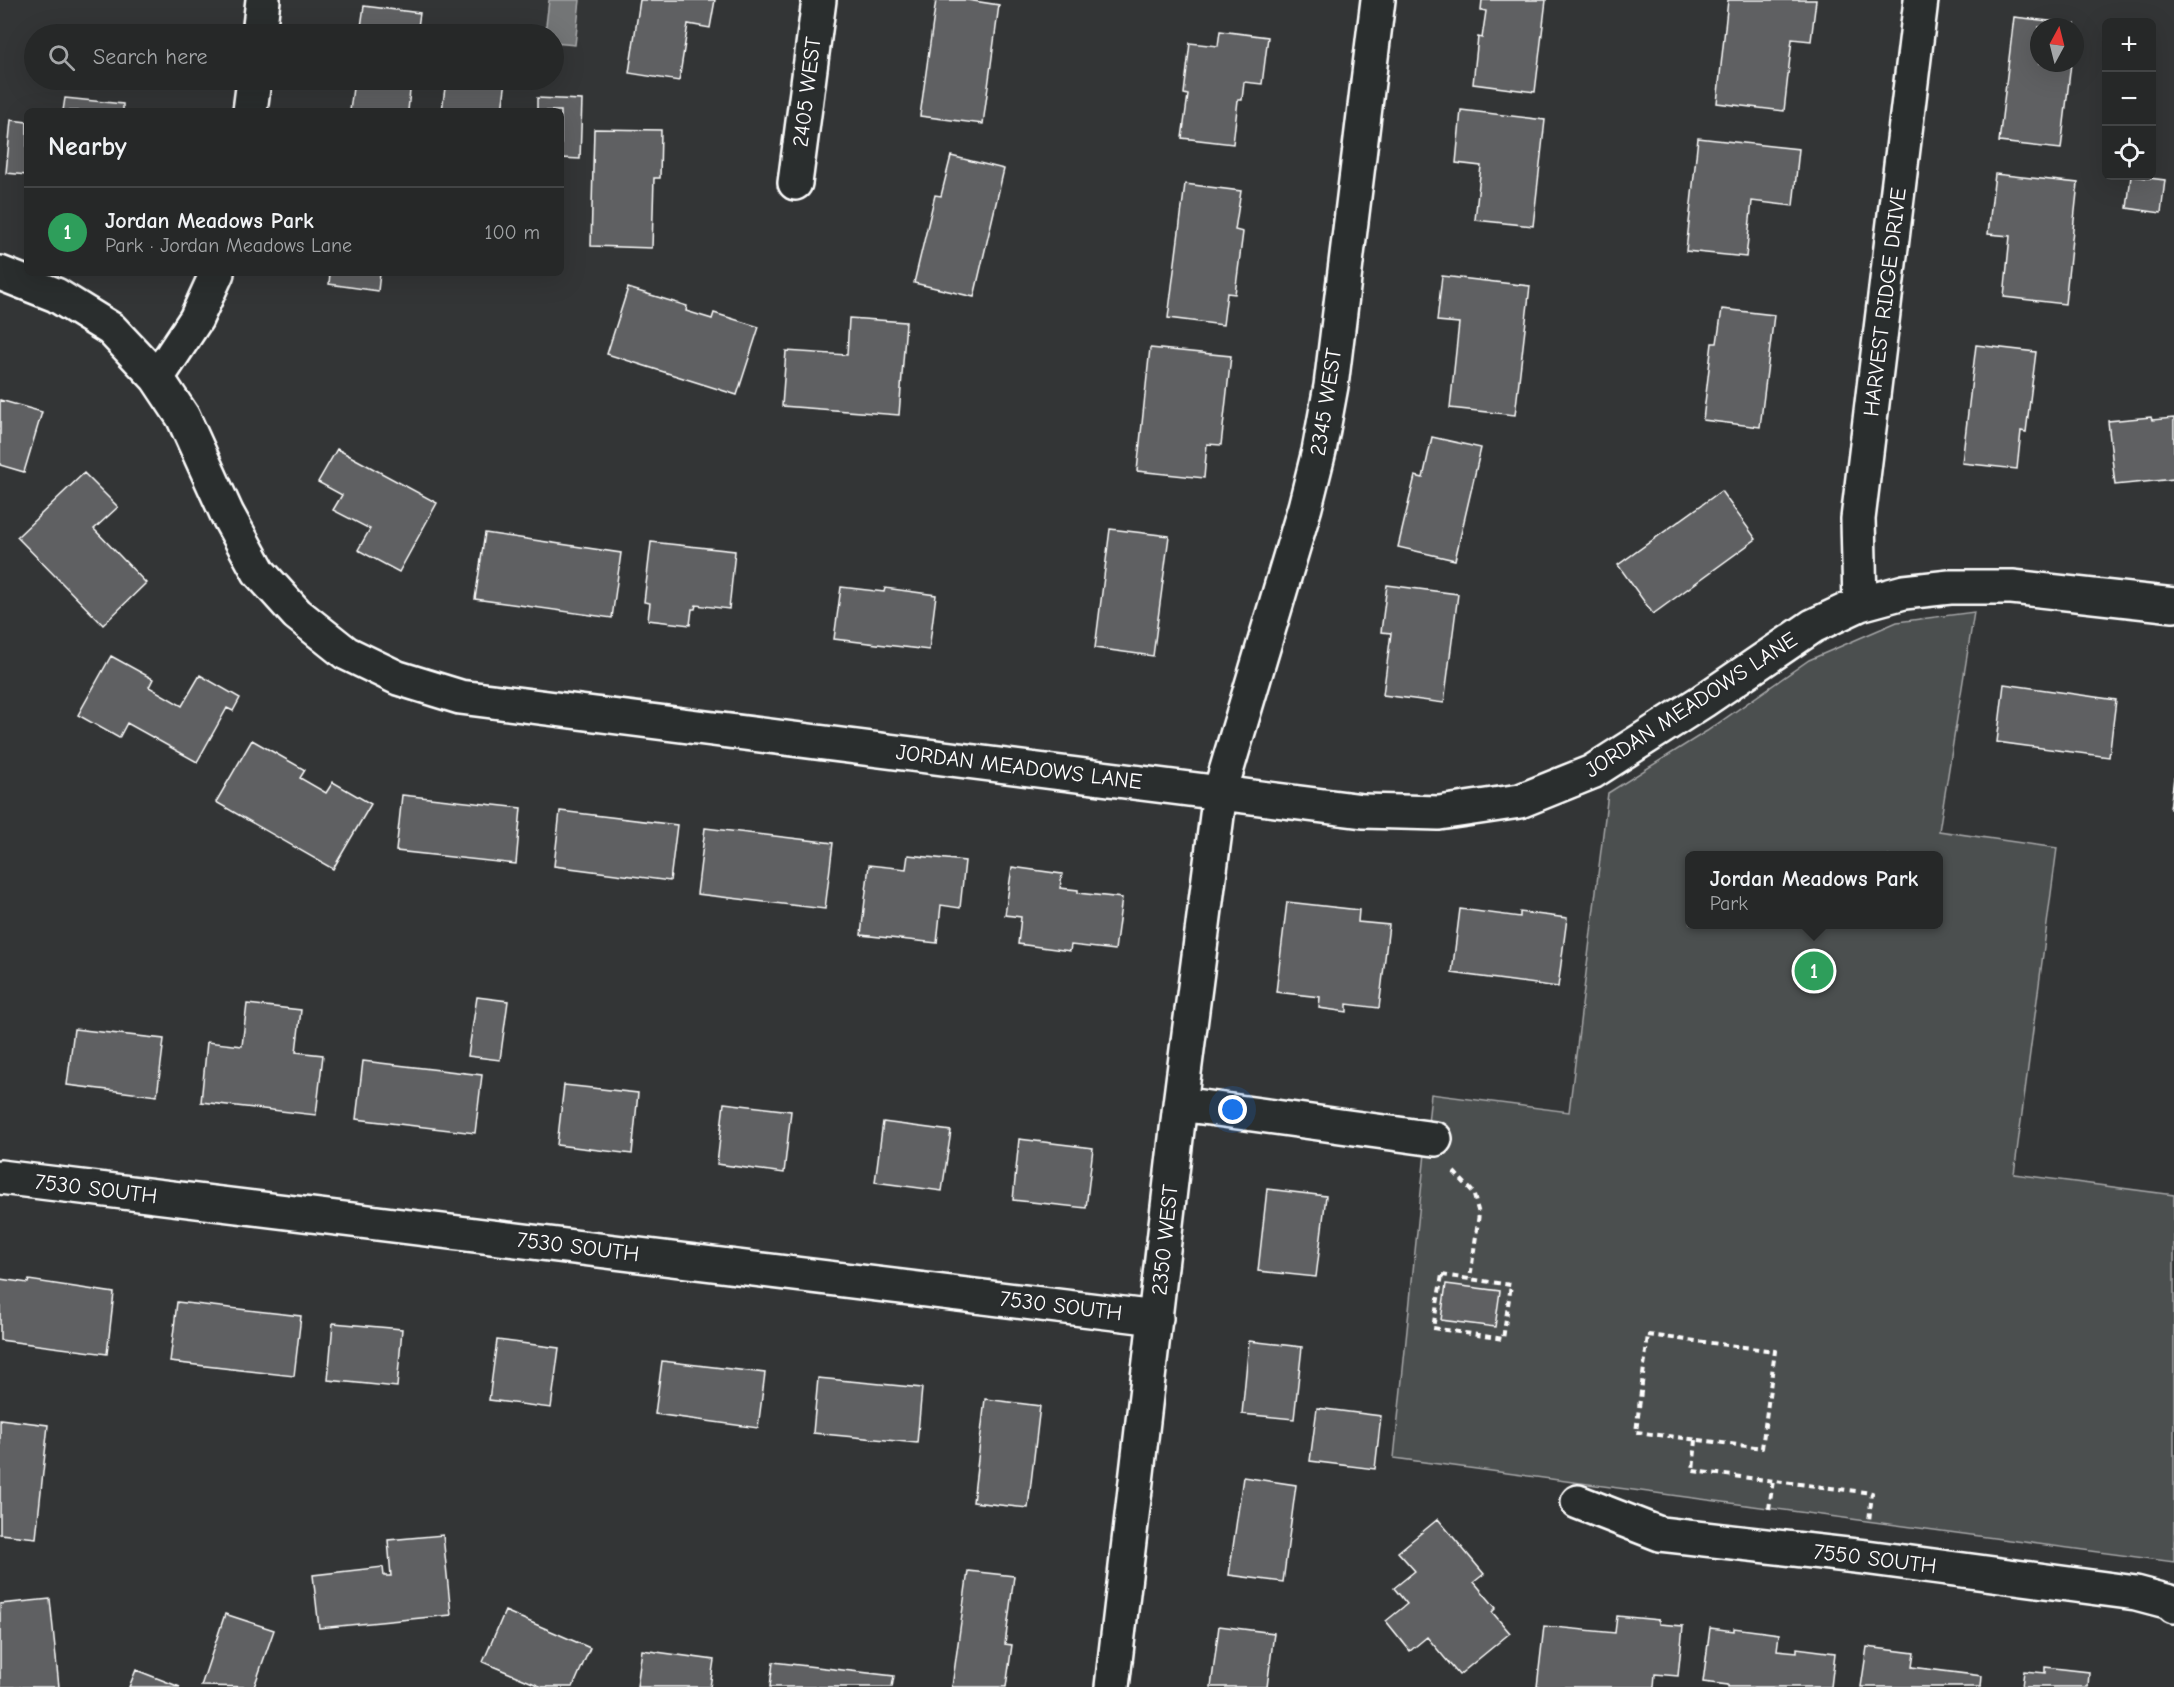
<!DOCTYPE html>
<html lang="en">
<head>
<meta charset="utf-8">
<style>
  body { margin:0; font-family:"Comic Neue",sans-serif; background:#2e3030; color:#f1f3f6 }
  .controls { position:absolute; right:18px; top:18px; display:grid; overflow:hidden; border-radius:9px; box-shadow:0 6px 24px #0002 }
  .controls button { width:54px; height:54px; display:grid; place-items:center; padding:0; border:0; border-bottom:2px solid #424445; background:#262828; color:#f1f3f6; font:30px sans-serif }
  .compass { position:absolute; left:2030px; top:18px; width:54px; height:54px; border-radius:50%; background:#262828; box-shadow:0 6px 24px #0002; rotate:7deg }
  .you { position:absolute; left:1233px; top:1110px; width:21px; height:21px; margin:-15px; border:4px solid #fff; border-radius:50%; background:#1a73e8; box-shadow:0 0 0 9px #1a73e833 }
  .badge { display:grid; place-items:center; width:39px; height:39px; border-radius:50%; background:#ffd166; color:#fff; font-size:20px; font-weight:700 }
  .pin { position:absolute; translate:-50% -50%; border:3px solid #fff; box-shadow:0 2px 6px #0006 }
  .popup { position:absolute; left:1685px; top:851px; width:258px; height:78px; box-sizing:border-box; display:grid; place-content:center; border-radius:9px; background:#262828; filter:drop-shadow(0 2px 4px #0005); font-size:20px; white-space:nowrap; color:#a4a6a8 }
  .popup b { font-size:22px; color:#f1f3f6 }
  .popup::after { content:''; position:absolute; left:50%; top:100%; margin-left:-12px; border:12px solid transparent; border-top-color:#262828 }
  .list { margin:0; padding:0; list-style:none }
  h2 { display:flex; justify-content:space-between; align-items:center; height:78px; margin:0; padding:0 24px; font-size:26px }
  h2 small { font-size:20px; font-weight:400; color:#a4a6a8 }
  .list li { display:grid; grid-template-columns:39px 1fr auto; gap:18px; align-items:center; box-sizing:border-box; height:90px; padding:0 24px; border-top:2px solid #424445 }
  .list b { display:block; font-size:22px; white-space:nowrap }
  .list p { margin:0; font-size:20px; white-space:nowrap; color:#a4a6a8 }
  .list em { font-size:20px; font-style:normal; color:#a4a6a8 }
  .icon { flex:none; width:33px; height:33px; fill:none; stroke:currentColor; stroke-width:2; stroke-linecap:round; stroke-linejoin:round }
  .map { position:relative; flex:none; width:2174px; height:1687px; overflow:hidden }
  .search { position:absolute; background:#262828; box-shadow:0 6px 24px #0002; left:24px; top:24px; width:540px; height:66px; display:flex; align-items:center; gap:15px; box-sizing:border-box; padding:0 21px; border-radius:33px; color:#a4a6a8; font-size:22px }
  .panel { position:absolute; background:#262828; box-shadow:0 6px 24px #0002; left:24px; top:108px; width:540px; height:168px; border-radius:9px }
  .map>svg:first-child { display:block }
</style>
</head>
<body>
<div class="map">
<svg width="2174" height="1687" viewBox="0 0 2174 1687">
  <rect width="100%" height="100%" fill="#333536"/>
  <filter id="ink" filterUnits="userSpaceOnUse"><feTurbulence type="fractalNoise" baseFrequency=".0167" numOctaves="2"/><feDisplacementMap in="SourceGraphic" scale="12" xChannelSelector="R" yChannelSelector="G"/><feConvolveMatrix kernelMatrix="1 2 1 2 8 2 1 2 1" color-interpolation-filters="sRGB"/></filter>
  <g filter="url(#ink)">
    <path fill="#4c4f50" stroke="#a6a7a8" stroke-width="1.5" fill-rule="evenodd" d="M1974 612 1939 831 2057 848 2014 1174 2174 1195V1562L1394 1458 1431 1094 1569 1112 1608 793 1707 731 1809 660 1897 622ZM1690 856H1938V924H1690Z"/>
    <path fill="#737576" stroke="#abacad" stroke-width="1.5" d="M549 0H580L575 45 554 43V34H545Z"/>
    <path fill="#5f6162" stroke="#fff" stroke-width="1.5" d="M640 0H715L710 28 688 24 679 81 629 73Z
      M936 0H967L999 5 983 124 920 116Z
      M1482 0H1546L1535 92 1473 84 1478 37 1482 38 1486 11 1481 10Z
      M1728 0H1816L1811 41 1792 39 1784 111 1717 103Z
      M364 6 420 13 417 34H360Z
      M2014 17 2075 24V27H2039V63H2071L2061 149 1999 142Z
      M1220 31 1268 37 1262 84 1244 82 1242 100H1238L1233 144 1182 138 1188 95 1184 94 1190 43 1218 46Z
      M354 80H411L408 111H350Z
      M446 80H506L502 111H442Z
      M65 98 123 104V111H63Z
      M537 98 582 100 580 159 561 158V111H537Z
      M1461 110 1545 120 1533 226 1475 220 1481 166 1456 163Z
      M11 120 27 122V175L6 173Z
      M594 129 661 130 660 178H654L652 248 591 246Z
      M1698 138 1799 149 1793 206 1752 201 1746 257 1686 251Z
      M951 156 1004 169 974 297 914 283 935 195 941 196Z
      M1995 174 2078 183 2065 304 2004 297 2010 236 1988 234Z
      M2131 176 2165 180 2161 213 2127 208Z
      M1185 184 1241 191 1235 230 1243 232 1235 294 1227 293 1223 325 1168 318Z
      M330 273H380L378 291 329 284Z
      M1442 276 1530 286 1515 415 1450 408 1459 323 1437 321Z
      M628 288 687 306 686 311 712 319 714 313 759 327 737 395 607 354Z
      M1722 309 1774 315 1760 427 1703 420 1712 343H1717Z
      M849 318 906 322 899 415 782 406 786 351 847 355Z
      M1976 345 2036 352 2026 432 2021 431 2017 469 1962 463Z
      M1150 348 1231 356 1221 445 1207 444 1204 478 1137 471Z
      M0 400 42 412 24 472 0 465Z
      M2151 417 2152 420 2174 418V479L2115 485 2108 421Z
      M1432 437 1481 448 1455 560 1398 547 1415 476 1423 478Z
      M337 449 437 503 399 572 358 550 370 529 333 510 342 495 318 482Z
      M84 473 118 507 94 529 146 583 103 625 17 537Z
      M1721 491 1756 539 1653 614 1618 565Z
      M1110 529 1169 536 1153 656 1095 648Z
      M485 533 621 553 612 618 475 599Z
      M651 542 735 551 729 609 696 605 695 609H692L690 625 648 620 650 603 644 602Z
      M1387 585 1458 594 1444 703 1383 695 1391 633 1381 632Z
      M841 587 884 592 885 588 936 595 929 650 834 639Z
      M111 656 153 679 149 687 182 706 200 675 240 698 233 711 227 708 197 762 127 723 119 738 78 715Z
      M2004 684 2116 700 2109 757 1997 742Z
      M252 740 305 770 300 778 326 793 333 782 371 804 333 869 216 802Z
      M2174 777V810L2170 809Z
      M402 795 521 808 516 864 396 851Z
      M560 811 677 825 670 881 554 866Z
      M705 828 833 843 825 909 697 894Z
      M908 855 965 861 960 908 941 905 937 943 861 935 869 865 906 869Z
      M1012 867 1062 874 1060 888 1078 890V893L1122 898 1115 950 1071 945 1070 951 1018 944 1021 917 1005 915Z
      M1287 902 1359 910 1358 922 1389 925 1379 1008 1347 1004V1012L1319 1008 1320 997 1276 992Z
      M1460 909 1520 917V912L1567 918 1558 987 1452 973Z
      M477 997 508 1001 500 1060 468 1056Z
      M247 1004 301 1010 296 1052 323 1055 316 1115 201 1102 207 1042 242 1046Z
      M74 1029 164 1039 157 1096 67 1085Z
      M363 1061 482 1075 475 1133 356 1119Z
      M564 1085 638 1093 632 1154 557 1145Z
      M724 1103 791 1111 784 1173 717 1164Z
      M883 1122 951 1131 942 1191 875 1182Z
      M1019 1139 1093 1148 1086 1208 1013 1200Z
      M1267 1189 1326 1196 1316 1277 1258 1271Z
      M0 1279 28 1283 29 1280 114 1293 107 1354 0 1340Z
      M1446 1284 1500 1291 1495 1327 1441 1320Z
      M177 1302 301 1316 294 1376 170 1362Z
      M333 1323 402 1329 397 1387 328 1380Z
      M497 1340 559 1348 551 1408 489 1400Z
      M1249 1341 1302 1347 1294 1419 1242 1414Z
      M662 1361 765 1373 758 1428 655 1414Z
      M818 1378 922 1388 917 1443 813 1433Z
      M985 1399 1040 1406 1028 1508 973 1502Z
      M1317 1408 1381 1416 1375 1469 1310 1461Z
      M0 1419 48 1425 36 1538 0 1534Z
      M1243 1477 1296 1485 1283 1582 1229 1575Z
      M1438 1519 1484 1574 1474 1582 1496 1608 1492 1612 1510 1633 1459 1675 1427 1637 1410 1651 1386 1621 1407 1604 1394 1588 1415 1571 1398 1552Z
      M443 1535 451 1615 319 1628 313 1575 383 1567 384 1576H391L388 1540Z
      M968 1571 1014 1576 1005 1644 1012 1645 1006 1687H952Z
      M50 1599 59 1687H0V1604Z
      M505 1611 590 1648 573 1687H542L483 1662Z
      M225 1614 274 1630 254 1687 201 1686Z
      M1617 1616 1659 1620V1624L1683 1626 1678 1676 1655 1674 1654 1687H1537L1544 1626 1615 1633Z
      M1219 1626 1274 1633 1267 1687H1211Z
      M1710 1628 1734 1631V1628L1779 1634 1777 1650 1797 1652V1648L1835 1653 1831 1687H1728V1685L1703 1682Z
      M1867 1647 1914 1653 1912 1667 1982 1676 1981 1687H1861Z
      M642 1650 714 1660 710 1687H637Z
      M773 1662 894 1676 892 1687H770Z
      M2045 1667 2089 1672 2088 1687H2022L2024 1671 2045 1673Z
      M136 1670 180 1687H129Z"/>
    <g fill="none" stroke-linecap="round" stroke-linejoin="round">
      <g stroke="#fff" stroke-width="38">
        <path id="street" d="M259 34 263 0
          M250 111 254 80
          M795 183 819 0
          M0 273 56 295 111 329 157 378 183 417 227 514 259 572 297 614 346 653 398 678 460 697 1363 811 1439 813 1520 801 1592 772 1703 701 1813 626 1860 604 1904 592 1950 587H2012L2174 605
          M157 378 196 319 217 273
          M1860 604 1858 519 1921 0
          M1180 1104 1435 1139
          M0 1177 1156 1318
          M1578 1502 1660 1534 1865 1557 2136 1593 2170 1602 2174 1606
          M1112 1687 1180 1104 1220 792 1305 507 1319 451 1331 386 1378 0"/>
      </g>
      <path stroke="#fff" stroke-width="4" stroke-dasharray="6 4.5" stroke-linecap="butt" d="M1454 1172 1473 1192 1479 1214 1470 1279
        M1442 1275 1511 1285 1503 1339 1433 1328Z
        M1648 1335 1775 1351 1762 1448 1636 1432Z
        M1696 1440 1693 1471 1872 1493 1869 1521
        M1769 1509 1773 1480"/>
      <use href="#street" stroke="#2a2d2e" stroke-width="33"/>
    </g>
  </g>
  <g text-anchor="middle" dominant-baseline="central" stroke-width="5" stroke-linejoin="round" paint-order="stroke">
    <g font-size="22" fill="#fff" stroke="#2a2d2e">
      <text transform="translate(807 92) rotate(-83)">2405 WEST</text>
      <text transform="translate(1885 302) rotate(-83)">HARVEST RIDGE DRIVE</text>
      <text transform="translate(1326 402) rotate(-81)">2345 WEST</text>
      <text transform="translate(1691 705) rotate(-33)">JORDAN MEADOWS LANE</text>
      <text transform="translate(1019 767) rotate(7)">JORDAN MEADOWS LANE</text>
      <text transform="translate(96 1189) rotate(7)">7530 SOUTH</text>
      <text transform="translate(1165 1240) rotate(-84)">2350 WEST</text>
      <text transform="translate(578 1247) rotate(7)">7530 SOUTH</text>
      <text transform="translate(1061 1306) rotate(7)">7530 SOUTH</text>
      <text transform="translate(1875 1559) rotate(7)">7550 SOUTH</text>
    </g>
  </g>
</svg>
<div class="controls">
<button>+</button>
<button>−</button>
<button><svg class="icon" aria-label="locate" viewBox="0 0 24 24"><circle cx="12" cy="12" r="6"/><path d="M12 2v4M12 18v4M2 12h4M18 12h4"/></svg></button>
</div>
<svg class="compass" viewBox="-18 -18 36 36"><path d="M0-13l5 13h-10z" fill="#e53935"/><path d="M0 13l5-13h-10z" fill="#a4a6a8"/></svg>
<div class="you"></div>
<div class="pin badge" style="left:1814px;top:971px;background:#2e9e5b">1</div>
<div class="popup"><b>Jordan Meadows Park</b>Park</div>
<div class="search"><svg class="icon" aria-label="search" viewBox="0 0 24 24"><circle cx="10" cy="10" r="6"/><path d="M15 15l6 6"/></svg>Search here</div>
<section class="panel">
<h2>Nearby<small></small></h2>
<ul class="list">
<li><span class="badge" style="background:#2e9e5b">1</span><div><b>Jordan Meadows Park</b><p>Park · Jordan Meadows Lane</p></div><em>100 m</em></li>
</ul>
</section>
</div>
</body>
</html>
